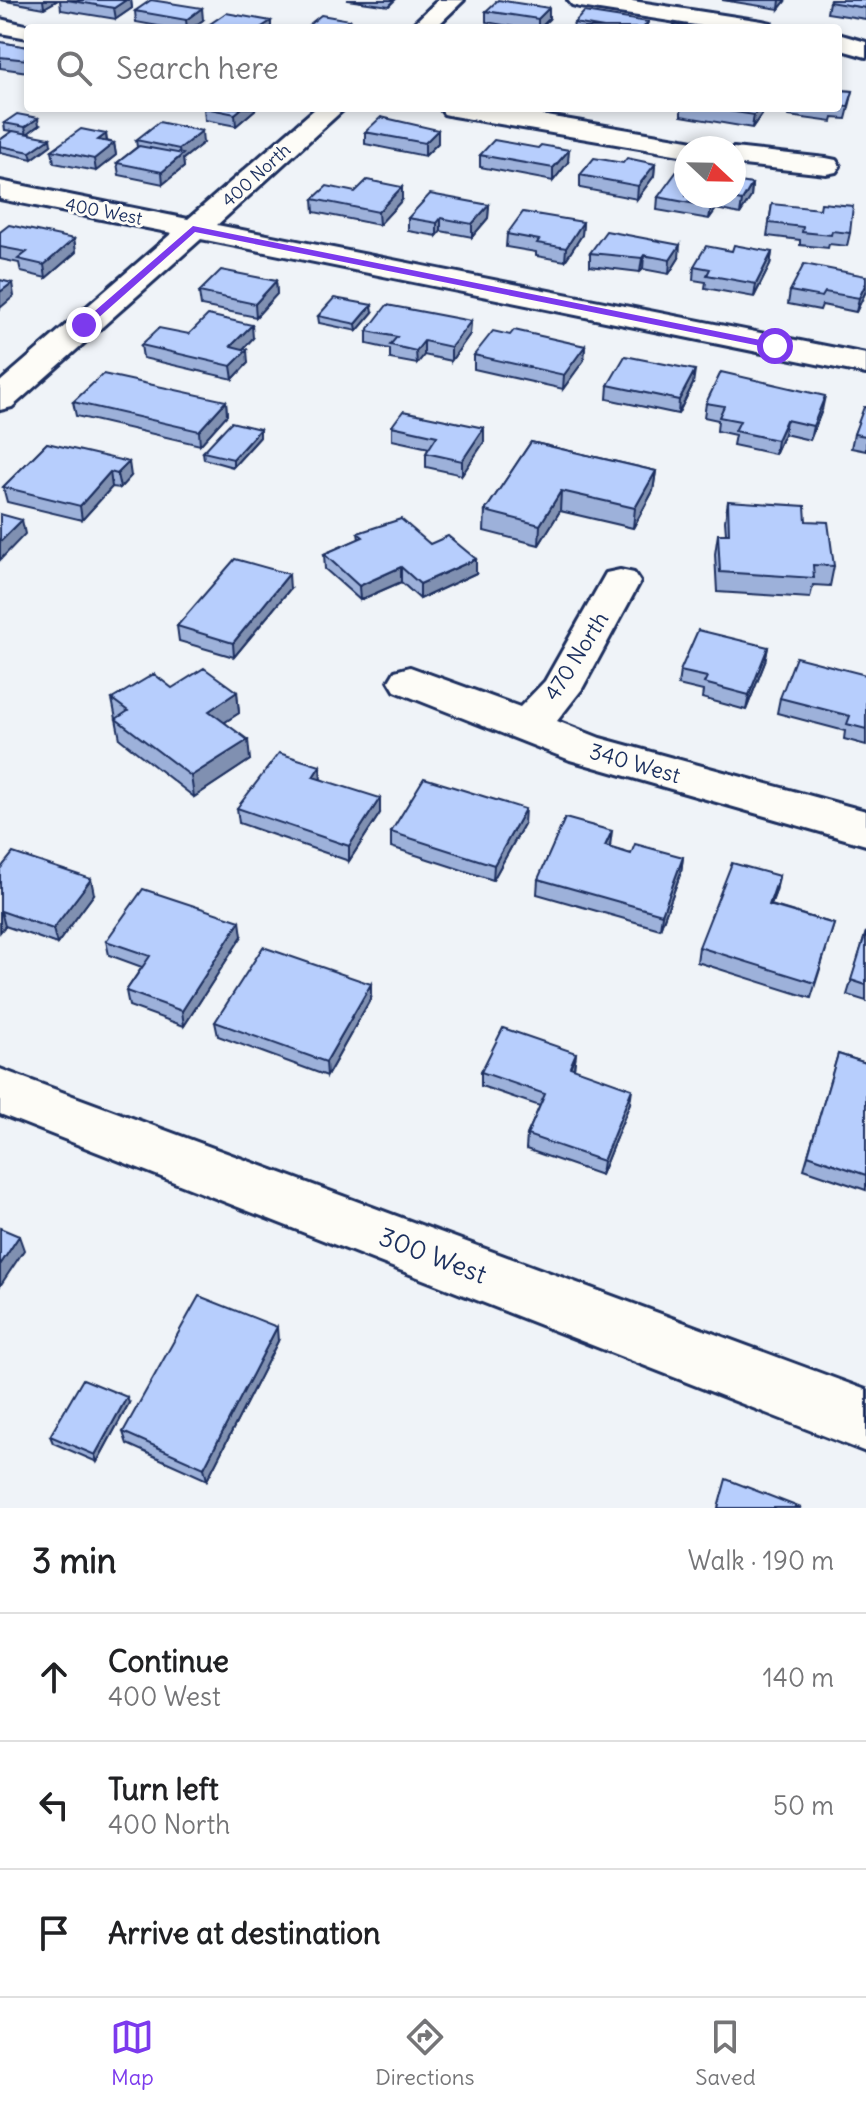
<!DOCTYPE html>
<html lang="en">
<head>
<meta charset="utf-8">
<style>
  body { margin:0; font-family:Delius,sans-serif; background:#f2f2f2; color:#202124 }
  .compass { position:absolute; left:674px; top:136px; width:72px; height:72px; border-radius:50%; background:#fff; box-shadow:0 4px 12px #0003; rotate:112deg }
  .stop { position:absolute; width:24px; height:24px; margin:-18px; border:6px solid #7c3aed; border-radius:50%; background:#fff }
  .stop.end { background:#7c3aed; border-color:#fff; box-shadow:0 2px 8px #0008 }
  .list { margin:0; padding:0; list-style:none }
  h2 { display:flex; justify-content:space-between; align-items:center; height:104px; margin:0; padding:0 32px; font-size:34px }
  h2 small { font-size:26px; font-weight:400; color:#757577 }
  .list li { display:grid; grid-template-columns:52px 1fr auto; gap:24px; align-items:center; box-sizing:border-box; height:128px; padding:0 32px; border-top:2px solid #e0e0e0 }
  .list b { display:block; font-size:30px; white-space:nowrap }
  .list p { margin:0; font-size:26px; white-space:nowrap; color:#757577 }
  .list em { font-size:26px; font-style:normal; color:#757577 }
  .icon { flex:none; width:44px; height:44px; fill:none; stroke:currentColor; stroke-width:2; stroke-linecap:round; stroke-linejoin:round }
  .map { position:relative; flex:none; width:866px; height:1508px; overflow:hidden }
  .search { position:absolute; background:#fff; box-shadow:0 4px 12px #0003; left:24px; right:24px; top:24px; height:88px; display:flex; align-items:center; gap:20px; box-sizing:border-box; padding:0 28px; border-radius:8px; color:#757577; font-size:30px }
  .sheet { height:488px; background:#fff }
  nav { display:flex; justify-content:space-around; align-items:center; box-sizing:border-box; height:112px; border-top:2px solid #e0e0e0; background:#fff; font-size:22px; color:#757577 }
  nav a { display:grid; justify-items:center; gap:4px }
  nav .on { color:#7c3aed }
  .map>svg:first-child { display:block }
</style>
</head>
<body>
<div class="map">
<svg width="866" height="1508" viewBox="0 0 866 1508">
  <rect width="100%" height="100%" fill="#eff3f8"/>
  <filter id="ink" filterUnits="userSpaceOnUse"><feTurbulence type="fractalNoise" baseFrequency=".0125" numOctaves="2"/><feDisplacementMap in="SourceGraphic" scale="16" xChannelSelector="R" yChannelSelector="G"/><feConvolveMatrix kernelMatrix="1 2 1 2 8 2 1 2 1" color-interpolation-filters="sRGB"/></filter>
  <g filter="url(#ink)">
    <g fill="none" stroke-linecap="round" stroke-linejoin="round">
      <g stroke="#1b2f5e" stroke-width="6">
        <path id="minor" d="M438 0H464L435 28H409Z
          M568 0H626L762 21 771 23 774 28H715L580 7 572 5Z
          M0 19 38 28H28V38L0 33Z
          M838 34 866 42V57L838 49Z
          M316 108H345L217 225 866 354V374L201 239 12 407 0 410V382L172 233 0 199V181L188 219Z
          M440 108H500L688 140 698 142 702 148H686V156L453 116 444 114Z
          M733 148H734L826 158 836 160 840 166 836 172 826 174 734 164Z
          M620 570 634 573 640 582 582 689 557 721 600 738 866 811V845L570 760 395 691 389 681 395 671 410 667 520 707 545 681 606 573Z
          M0 1069 866 1390V1452L0 1114Z"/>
      </g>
      <use href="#minor" fill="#fdfcf7" fill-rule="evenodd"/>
    </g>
    <path fill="#9db1da" stroke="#1b2f5e" stroke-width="2" d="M0 0H58L44 8Z
      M60 0H131L132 8 116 19 61 10Z
      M347 0H395L389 6Z
      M722 0H786L779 9Z
      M866 0V19L827 13 829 2Z
      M135 11 203 20 192 28H169L136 22Z
      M486 11 549 19 540 28H520L486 22Z
      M271 21V28H210V24Z
      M648 22 647 28H573L574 23Z
      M0 42 28 47V72L0 68Z
      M838 90 853 91 846 119 833 118 832 122 788 116 789 108H838Z
      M204 108H257L236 126 205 120Z
      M681 108H763V112L752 128 681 116Z
      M4 123 39 125 27 133 51 145 32 159 0 152V140L12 131 5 130Z
      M438 130V143L425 156 365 144V132Z
      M106 134 107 141 114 143 116 155 96 171 54 163 52 150Z
      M136 140 203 143 183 159 184 167 163 184 119 175 117 163 137 147Z
      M480 155 568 162 553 181 480 167Z
      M623 163 655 164 654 176 637 199 580 188V175Z
      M752 184 751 197 740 214 716 209 709 219 657 210 658 197Z
      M313 199 402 200 379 225 314 212Z
      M772 204 850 233 847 246 829 244 828 248 800 245V240L767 236Z
      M489 205 488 218 472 237 441 231 437 236 408 231V218Z
      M583 222 582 235 565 261 536 256V252L506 247 507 234Z
      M0 232 74 239 76 252 46 278 21 272 19 263 0 259Z
      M732 251 772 252 770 265 754 297 705 288 706 282 693 280 694 266Z
      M590 253 679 258 669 274 643 269 640 272 590 266Z
      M866 276V291L856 312 822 305 820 310 788 304 790 291Z
      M276 281 277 294 256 317 201 306 199 292Z
      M373 312 357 331 319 323 318 316Z
      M471 321 470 334 451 361 424 355 417 364 390 359V349L367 344V331Z
      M189 334 253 338 243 349 248 363 233 379 143 358 141 345Z
      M510 335 585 346 584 360 563 389 474 369V355Z
      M693 384 678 414 607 399 608 385Z
      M226 401 227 415 200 445 76 416 73 402Z
      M706 403 822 410 810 440 784 434 775 454 733 445 735 435 717 431 718 420 704 417Z
      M866 407V451L851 448 854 434Z
      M392 426 484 428V442L462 475 426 467V453L429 448 392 440Z
      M260 429V437L233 467 204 459 203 452Z
      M531 442 656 471 653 491 633 528 560 511 539 545 484 531 485 511Z
      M47 443 131 476 120 488 112 487 82 520 7 502 3 487Z
      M728 501 806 521 834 566 830 586 813 585 810 598 717 592 715 554 718 534H726L725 521Z
      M358 533 430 544 476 573 420 599 401 582 360 600 325 569 324 554 359 539Z
      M290 589 234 657 179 641 177 626Z
      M768 647 765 662 746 710 702 698 703 691 678 685 680 671Z
      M866 675V745L844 739 845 731 777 713 780 698Z
      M172 688 237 692 239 713 225 722 250 760 194 797 120 739 112 699Z
      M321 779 380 813 349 861 239 823 237 808Z
      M524 824 493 880 391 847V832Z
      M610 846 609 848 631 854 683 857 681 872 660 929 537 894 538 879Z
      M0 869 94 894 57 944 5 926 0 932Z
      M779 876 776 891 771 905 834 924 811 998 697 962 699 947Z
      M866 932V1001L847 995Z
      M242 936 184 1026 129 1006 126 991 142 967 109 955 106 941Z
      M371 998 327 1076 218 1036 215 1022Z
      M576 1053 574 1069 630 1103 601 1175 526 1149 527 1135 540 1106 481 1086V1072Z
      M838 1054 866 1063V1190L804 1169Z
      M278 1341 207 1480 127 1444 123 1432Z
      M129 1403 97 1462 53 1443 50 1436Z"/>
    <path fill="#8090b1" stroke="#1b2f5e" stroke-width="2" d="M43 0H58L44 8Z
      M126 0H131L132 8 116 19 114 8Z
      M780 0H786L779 9Z
      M202 8 203 20 192 28H187L186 20Z
      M549 8V19L540 28H538V19Z
      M350 20V28H340Z
      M271 21V28H260Z
      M242 108H257L236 126 235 114Z
      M759 108H763V112L752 128 754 115Z
      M38 118 39 125 27 134 25 127Z
      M438 130V143L425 156V143Z
      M202 131 203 143 183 159 184 167 163 184 162 172 180 157 179 149Z
      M106 134 107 146 98 140Z
      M50 138 51 145 32 159 30 152Z
      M114 143 116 155 96 171 94 159Z
      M569 150 568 162 553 181V168Z
      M655 164 654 176 637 199 638 186Z
      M752 184 751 197 740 214 742 201Z
      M402 187V200L379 225 378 212Z
      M718 196 716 209 709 219 711 207Z
      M489 205 488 218 472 237V224Z
      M441 218V231L437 236V223Z
      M583 222 582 235 565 261 566 248Z
      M74 239 76 252 46 278 44 265Z
      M680 245 679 258 669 274 670 260Z
      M772 252 770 265 754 297 756 284Z
      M644 255 643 269 640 272 642 258Z
      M276 281 277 294 256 317 255 304Z
      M12 283 14 296 0 308V292Z
      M866 283V291L856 312 859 298Z
      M372 305 373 312 357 331 356 324Z
      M471 321 470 334 451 361V347Z
      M252 325 253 338 233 360 231 346Z
      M424 341V355L417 364 416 351Z
      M585 346 584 360 563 389 564 375Z
      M247 350 248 363 233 379 231 366Z
      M695 370 693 384 678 414 679 400Z
      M825 396 822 410 810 440 813 426Z
      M226 401 227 415 200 445 199 431Z
      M786 420 784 434 775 454 777 440Z
      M484 428V442L462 475V461Z
      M260 429V437L233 467V459Z
      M129 462 131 476 120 488 117 474Z
      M656 471 653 491 633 528 635 508Z
      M110 472 112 487 82 520 80 506Z
      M561 491 560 511 539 545 540 525Z
      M22 520 25 534 0 560V542Z
      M476 559V573L420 599V584Z
      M401 567V582L360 600 359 586Z
      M289 574 290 589 234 657 233 643Z
      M768 647 765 662 746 710 749 695Z
      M237 692 239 713 211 731 209 711Z
      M248 740 250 760 194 797 191 776Z
      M320 766 321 781 313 777Z
      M380 798V813L349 861V846Z
      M525 809 524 824 493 880 494 865Z
      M612 831 610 846 603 861 605 846Z
      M683 857 681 872 660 929 662 914Z
      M779 876 776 891 765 919 769 905Z
      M91 879 94 894 57 944 53 929Z
      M1 911 5 926 0 932V913Z
      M240 921 242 936 184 1026 182 1011Z
      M371 984V998L327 1076 326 1062Z
      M576 1053 574 1067 568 1082 570 1067Z
      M632 1089 630 1103 601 1175 603 1161Z
      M19 1236 24 1250 0 1286V1265Z
      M277 1327 278 1341 207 1480 204 1468Z
      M127 1397 129 1403 97 1462 95 1455Z"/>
    <path fill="#b7cefd" stroke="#1b2f5e" stroke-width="2" d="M67 0H126L114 8Z
      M151 0 202 8 186 20 135 11Z
      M498 0 549 8 538 19 486 11Z
      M830 0H866V8L829 2Z
      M584 12 648 22 643 28H604L574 23Z
      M226 13 271 21 260 28H231L210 24Z
      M321 15 350 20 340 28H305Z
      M674 25 691 28H672Z
      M0 42 28 47V60L0 57Z
      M838 90 853 91 848 107 838 106Z
      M205 108H242L235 114Z
      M709 108H759L754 115Z
      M17 114 38 118 25 127 4 123Z
      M381 117 438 130 425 143 365 132Z
      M159 122 202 131 179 149 136 140Z
      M81 129 106 134 98 140 114 143 94 159 52 150Z
      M13 131 50 138 30 152 0 146V140Z
      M494 140 538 148 541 145 569 150 553 168 480 155Z
      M139 146 183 154 162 172 117 163Z
      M594 158 623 163 627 158 655 164 638 186 580 175Z
      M677 171 686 172V196H734V181L752 184 742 201 718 196 711 207 658 197Z
      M367 180 402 187 378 212 313 199 327 186 355 192Z
      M430 194 489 205 472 224 441 218 437 223 408 218Z
      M821 203 853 206 850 233 832 231 831 235 802 232 803 227 769 223 772 204 820 209Z
      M523 212 583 222 566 248 537 243 539 240 507 234Z
      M9 225 74 239 44 265 18 259 27 252 0 247V232Z
      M606 231 680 245 670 260 644 255 642 258 590 253Z
      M734 245 772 252 756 284 707 275 710 269 694 266 706 246 732 251Z
      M804 264 866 276V283L859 298 825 292 822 297 790 291Z
      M221 270 276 281 255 304 199 292Z
      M0 280 12 283 0 292Z
      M334 298 372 305 356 324 318 316Z
      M387 305 471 321 451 347 424 341 416 351 390 345 397 337 367 331Z
      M208 315 252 325 231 346 247 350 231 366 141 345 159 328 189 334Z
      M514 330 585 346 564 375 474 355 493 331 510 335Z
      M625 356 695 370 679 400 608 385Z
      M721 372 825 396 813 426 786 420 777 440 735 431 740 421 719 417 724 406 706 403Z
      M103 374 226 401 199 431 73 402Z
      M864 407H866V436L854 434Z
      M403 411 484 428 462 461 426 453 437 436 392 426Z
      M231 422 260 429 233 459 203 452Z
      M531 442 656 471 635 508 561 491 540 525 485 511Z
      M47 443 129 462 117 474 110 472 80 506 3 487Z
      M728 501 805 506 806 521 828 522 834 566 813 565 814 578 720 572 718 534H729Z
      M0 514 22 520 0 542Z
      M401 519 430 544 448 536 476 559 420 584 401 567 359 586 324 554 363 537 358 533Z
      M235 559 289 574 233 643 177 626Z
      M698 630 768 647 749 695 704 683 707 677 680 671Z
      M796 657 866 675V729L847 724 850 716 780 698Z
      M204 668 237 692 209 711 248 740 191 776 116 719 128 711 112 699 154 674 172 688Z
      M279 753 320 766 313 777 380 798 349 846 237 808Z
      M424 778 525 809 494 865 391 832Z
      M565 818 612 831 605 846 631 854 635 844 683 857 662 914 538 879Z
      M13 853 91 879 53 929 1 911 0 913V869Z
      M732 863 779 876 769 905 834 924 815 983 699 947Z
      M143 889 240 921 182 1011 126 991 150 956 106 941Z
      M866 932V985L851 980Z
      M263 947 371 984 326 1062 215 1022Z
      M503 1028 576 1053 570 1067 632 1089 603 1161 527 1135 545 1094 481 1072Z
      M838 1054 866 1063V1175L808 1155Z
      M0 1228 19 1236 0 1265Z
      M199 1296 277 1327 204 1468 123 1432Z
      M83 1379 127 1397 95 1455 50 1436Z
      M726 1479 801 1508H718Z"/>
  </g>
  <path fill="#7c3aed" d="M193 226 775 343 780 346 775 349 195 232 88 327H81V323Z"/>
  <g text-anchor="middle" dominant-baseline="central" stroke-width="6" stroke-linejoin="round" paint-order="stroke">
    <g font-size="18" fill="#1b2f5e" stroke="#fdfcf7">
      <text transform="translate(256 175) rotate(-42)">400 North</text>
      <text transform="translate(104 211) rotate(11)">400 West</text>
    </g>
    <g font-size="22" fill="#1b2f5e" stroke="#fdfcf7">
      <text transform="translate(576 656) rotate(-58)">470 North</text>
      <text transform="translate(635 763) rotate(16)">340 West</text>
    </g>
    <g font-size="26" fill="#1b2f5e" stroke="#fdfcf7">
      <text transform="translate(433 1255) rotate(21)">300 West</text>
    </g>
  </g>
</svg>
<svg class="compass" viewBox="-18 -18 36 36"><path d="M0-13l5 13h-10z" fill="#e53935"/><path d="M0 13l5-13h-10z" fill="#757577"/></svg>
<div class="stop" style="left:775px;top:346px"></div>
<div class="stop end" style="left:84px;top:325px"></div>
<div class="search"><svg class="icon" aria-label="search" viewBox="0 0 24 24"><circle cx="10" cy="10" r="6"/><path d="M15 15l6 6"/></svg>Search here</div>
</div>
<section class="sheet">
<h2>3 min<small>Walk · 190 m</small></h2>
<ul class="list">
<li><svg class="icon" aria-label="ahead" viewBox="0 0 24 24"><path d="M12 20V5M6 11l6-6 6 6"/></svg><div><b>Continue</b><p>400 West</p></div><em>140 m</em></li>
<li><svg class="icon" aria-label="left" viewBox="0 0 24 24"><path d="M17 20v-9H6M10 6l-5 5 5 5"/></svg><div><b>Turn left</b><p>400 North</p></div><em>50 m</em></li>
<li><svg class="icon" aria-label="arrive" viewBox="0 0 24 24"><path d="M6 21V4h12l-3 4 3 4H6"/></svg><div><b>Arrive at destination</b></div></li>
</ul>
</section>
<nav>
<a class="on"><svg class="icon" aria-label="map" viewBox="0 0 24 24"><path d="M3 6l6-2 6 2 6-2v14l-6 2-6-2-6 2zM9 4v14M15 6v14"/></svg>Map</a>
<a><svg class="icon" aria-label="directions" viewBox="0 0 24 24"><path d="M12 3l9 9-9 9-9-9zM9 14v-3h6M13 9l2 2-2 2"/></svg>Directions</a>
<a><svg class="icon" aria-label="saved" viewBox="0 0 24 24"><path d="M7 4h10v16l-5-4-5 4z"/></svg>Saved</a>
</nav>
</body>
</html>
